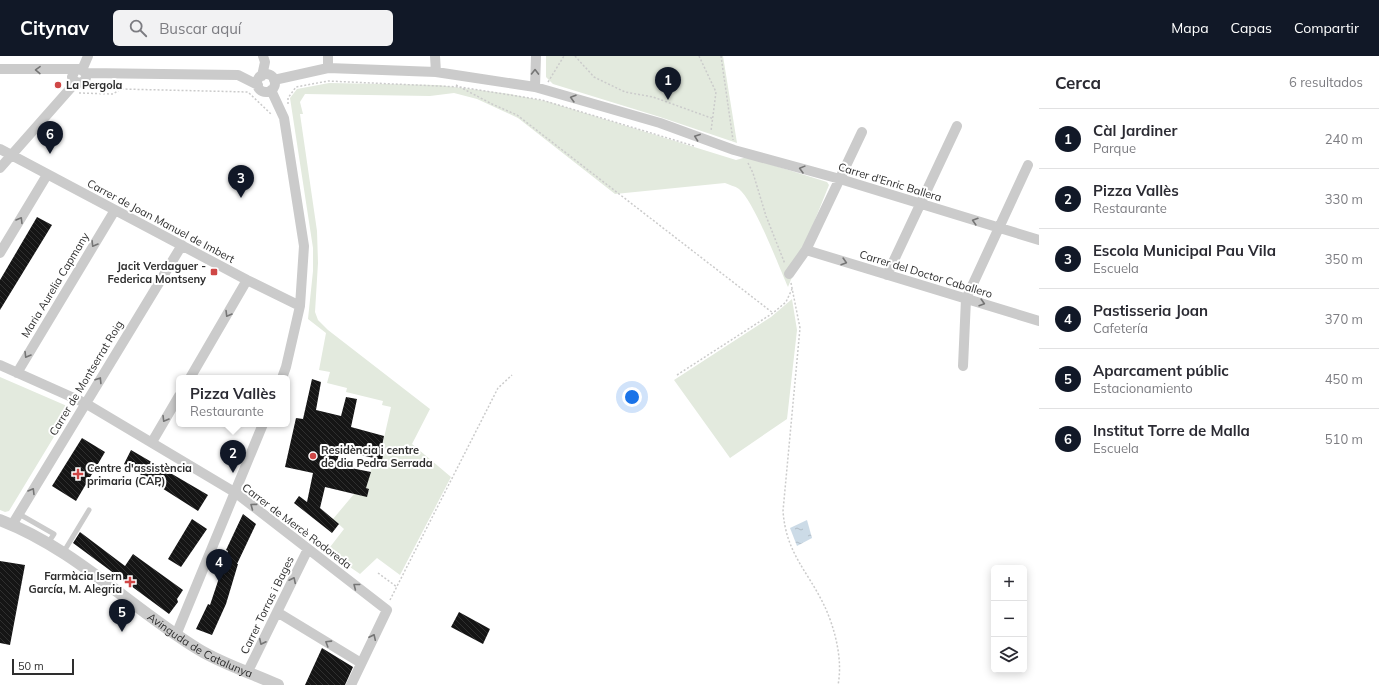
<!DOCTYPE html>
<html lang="es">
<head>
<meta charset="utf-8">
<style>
  body { margin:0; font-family:Mulish,sans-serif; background:#f2f2f3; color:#2b2b33 }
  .controls { position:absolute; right:12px; bottom:12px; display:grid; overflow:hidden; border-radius:6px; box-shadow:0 2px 10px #0003 }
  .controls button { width:36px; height:36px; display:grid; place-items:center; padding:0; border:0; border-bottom:1px solid #e1e1e2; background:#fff; color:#2b2b33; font:20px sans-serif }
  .scale { position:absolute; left:12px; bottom:10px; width:62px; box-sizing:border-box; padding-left:4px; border:2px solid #2e2e2e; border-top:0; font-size:11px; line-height:14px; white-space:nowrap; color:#2e2e2e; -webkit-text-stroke:3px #fff; paint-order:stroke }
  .you { position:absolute; left:632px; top:341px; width:14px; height:14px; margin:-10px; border:3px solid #fff; border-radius:50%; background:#1a73e8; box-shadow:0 0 0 6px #1a73e833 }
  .badge { display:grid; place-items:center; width:26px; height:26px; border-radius:50%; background:#111827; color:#fff; font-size:13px; font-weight:700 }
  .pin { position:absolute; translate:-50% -33px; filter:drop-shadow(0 1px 2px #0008) }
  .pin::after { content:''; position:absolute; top:21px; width:14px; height:12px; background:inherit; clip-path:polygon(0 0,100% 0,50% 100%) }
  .popup { position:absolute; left:176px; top:319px; width:114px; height:52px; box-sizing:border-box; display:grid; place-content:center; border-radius:6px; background:#fff; filter:drop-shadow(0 1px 3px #0005); font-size:13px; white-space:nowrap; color:#7c7c81 }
  .popup b { font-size:15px; color:#2b2b33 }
  .popup::after { content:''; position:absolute; left:50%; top:100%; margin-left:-8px; border:8px solid transparent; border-top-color:#fff }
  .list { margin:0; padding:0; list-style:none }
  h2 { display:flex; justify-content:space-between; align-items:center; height:52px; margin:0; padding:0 16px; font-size:17px }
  h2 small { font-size:13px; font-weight:400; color:#7c7c81 }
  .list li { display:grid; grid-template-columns:26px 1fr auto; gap:12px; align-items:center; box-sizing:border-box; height:60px; padding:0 16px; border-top:1px solid #e1e1e2 }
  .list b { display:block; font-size:15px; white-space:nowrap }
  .list p { margin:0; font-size:13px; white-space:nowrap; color:#7c7c81 }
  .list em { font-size:13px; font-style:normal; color:#7c7c81 }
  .icon { flex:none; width:22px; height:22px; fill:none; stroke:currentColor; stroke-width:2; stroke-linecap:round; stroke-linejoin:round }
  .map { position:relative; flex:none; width:1039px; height:629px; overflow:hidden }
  header { display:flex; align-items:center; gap:24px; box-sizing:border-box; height:56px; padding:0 20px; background:#111827; color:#fff }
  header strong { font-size:19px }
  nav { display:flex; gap:22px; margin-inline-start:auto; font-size:14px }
  .search { width:280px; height:36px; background:#f2f2f3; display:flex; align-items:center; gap:10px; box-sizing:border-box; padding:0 14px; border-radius:6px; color:#7c7c81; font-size:15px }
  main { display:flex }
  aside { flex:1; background:#fff }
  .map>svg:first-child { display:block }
</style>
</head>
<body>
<header>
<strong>Citynav</strong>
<div class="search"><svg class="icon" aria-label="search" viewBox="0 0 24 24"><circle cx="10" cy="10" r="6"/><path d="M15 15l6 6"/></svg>Buscar aquí</div>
<nav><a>Mapa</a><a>Capas</a><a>Compartir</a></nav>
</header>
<main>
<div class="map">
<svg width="1039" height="629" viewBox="0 0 1039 629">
  <defs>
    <pattern id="water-ripples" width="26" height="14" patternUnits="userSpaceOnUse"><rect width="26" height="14" fill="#ccdbe7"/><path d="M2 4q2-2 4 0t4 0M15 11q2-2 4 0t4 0" fill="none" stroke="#b0bcc6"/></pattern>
    <pattern id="building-back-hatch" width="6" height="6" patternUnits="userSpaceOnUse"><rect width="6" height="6" fill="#151515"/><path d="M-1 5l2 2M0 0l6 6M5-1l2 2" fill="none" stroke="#2f2f2f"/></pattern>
  </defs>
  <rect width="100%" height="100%" fill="#fff"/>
  <path fill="#e3eade" d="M546 0H723L737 87 660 61 553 28 546 21Z
    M329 27 438 29 510 38 549 46 736 104 747 101 827 126 829 129 788 231C779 211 754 145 739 133 735 130 729 129 725 127L615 138 518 62 477 43 454 37 430 40 305 38 300 46 303 58H300L317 175 318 207 315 256 318 264 328 274 430 353 412 388 451 421 400 519 377 502 360 518 327 495 344 473 333 463 354 438 367 440 369 434 366 432 374 402 382 404 384 397 381 395 391 351 382 349 383 345 346 336 347 332 327 327 330 316 319 314 326 277 308 263 313 215V192L290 42 297 33Z
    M792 243 797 274 787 363 730 402 674 324 771 261Z
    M0 321 67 350 69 356 9 455 5 456 0 454Z"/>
  <path fill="url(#water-ripples)" d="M807 464 812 482 797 490 790 472Z"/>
  <path fill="url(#building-back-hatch)" d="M37 161 52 169 0 254V224Z
    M312 323 321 326 316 354 341 360 346 341 357 343 351 371 384 380 381 395 384 396 382 404 340 394 336 409 371 416 366 432 369 433 367 441 325 431 320 452 339 468 332 477 294 447 299 440 307 446 313 417 285 411 296 362 303 363Z
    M82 382 105 396 76 445 52 430Z
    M131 394 208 439 198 455 124 408Z
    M243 458 256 468 237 508H238L226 548 212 579 196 573 208 548 210 549 228 495 226 494Z
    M192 463 207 473 181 511 168 503Z
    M80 476 125 510 133 498 183 534 177 543 178 546 169 558 73 487Z
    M0 505 25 509 10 589 0 587Z
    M459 556 490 573 483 588 451 571Z
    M322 592 353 611 345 629H305Z"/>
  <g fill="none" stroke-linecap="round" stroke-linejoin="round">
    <path stroke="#cbcbcb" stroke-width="1.5" stroke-dasharray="2 2" stroke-linecap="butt" d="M575 0 594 21 625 36 653 41 714 63
      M699 0 716 36 711 75
      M721 0 733 84
      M548 26 564 0
      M456 29 492 48 517 59 773 257
      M79 37 113 38 121 33 248 36 272 59
      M288 48V42L296 31 328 25 460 31 542 44 694 90
      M748 107 753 117 766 160 785 208
      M791 227 800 272 783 455C786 497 807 514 824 549 835 572 843 604 838 629
      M677 319 773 257 786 246 792 233
      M378 517 397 531
      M390 544 498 332 512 319"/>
    <path stroke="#cbcbcb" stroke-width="5" d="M19 458 54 478 48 487
      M63 497 89 454"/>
    <path stroke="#cbcbcb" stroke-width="10" d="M435 0 436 16
      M328 12V0
      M0 13H80L86 17V22L83 26 78 27 74 25 72 21 75 14
      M82 14 88 0
      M86 17 238 19 258 29
      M257 27a9 9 0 1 1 18 0a9 9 0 1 1-18 0Z
      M262 20 265 6 263 0
      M274 24 328 12 436 16 535 31 660 67 734 94 840 123 1039 184
      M535 31 536 0
      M271 34 284 62 304 190 300 250 286 311 282 322
      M0 93 247 224 300 250
      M0 112 76 26
      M806 194 1039 265
      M0 197 47 119
      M789 218 806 194 862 76
      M887 219 957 70
      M0 309 85 347 236 437 387 554 351 629
      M963 310 966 243 1028 109
      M17 317 115 154
      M190 322 247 224
      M152 386 179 340
      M12 469 182 189
      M277 556 361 607
      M176 579 263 368
      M248 615 308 493"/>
    <path stroke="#cbcbcb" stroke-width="12" id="s1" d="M0 464C74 492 131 552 198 593 222 608 252 617 278 629"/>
  </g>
  <defs><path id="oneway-chevron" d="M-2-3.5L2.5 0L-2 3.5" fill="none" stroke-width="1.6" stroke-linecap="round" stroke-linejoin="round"/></defs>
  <g stroke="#757575">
    <use href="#oneway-chevron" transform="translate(38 14) rotate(-179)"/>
    <use href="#oneway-chevron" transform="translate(535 16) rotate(-89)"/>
    <use href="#oneway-chevron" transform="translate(573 42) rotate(-164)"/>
    <use href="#oneway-chevron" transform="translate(697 81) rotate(-160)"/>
    <use href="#oneway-chevron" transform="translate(802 113) rotate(-165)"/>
    <use href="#oneway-chevron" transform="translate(20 164) rotate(-59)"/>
    <use href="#oneway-chevron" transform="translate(975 165) rotate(-163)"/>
    <use href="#oneway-chevron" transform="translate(94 188) rotate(121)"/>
    <use href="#oneway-chevron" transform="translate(844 206) rotate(17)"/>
    <use href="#oneway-chevron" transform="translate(982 247) rotate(17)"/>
    <use href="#oneway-chevron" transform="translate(228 258) rotate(121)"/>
    <use href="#oneway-chevron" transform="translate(27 299) rotate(121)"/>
    <use href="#oneway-chevron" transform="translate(99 324) rotate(-58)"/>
    <use href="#oneway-chevron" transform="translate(165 363) rotate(121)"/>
    <use href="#oneway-chevron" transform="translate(32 435) rotate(-59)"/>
    <use href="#oneway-chevron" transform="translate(253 450) rotate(-143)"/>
    <use href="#oneway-chevron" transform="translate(293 524) rotate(-64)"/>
    <use href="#oneway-chevron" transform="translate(356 530) rotate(-142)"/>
    <use href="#oneway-chevron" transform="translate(373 581) rotate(-65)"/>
    <use href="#oneway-chevron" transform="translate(262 586) rotate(116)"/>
    <use href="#oneway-chevron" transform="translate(328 587) rotate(-148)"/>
  </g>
  <g fill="#cf4746" stroke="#fff" stroke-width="1.5">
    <circle cx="58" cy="29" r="4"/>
    <rect x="210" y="212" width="8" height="8" rx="2"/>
    <circle cx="313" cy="400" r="4"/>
    <path d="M76 412h4v4h4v4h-4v4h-4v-4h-4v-4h4z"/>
    <path d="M128 520h4v4h4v4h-4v4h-4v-4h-4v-4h4z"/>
  </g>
  <g text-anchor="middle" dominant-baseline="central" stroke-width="4" stroke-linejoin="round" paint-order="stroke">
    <g font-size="11" font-weight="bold" fill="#2e2e2e" stroke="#fff" text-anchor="start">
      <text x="66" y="29">La Pergola</text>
      <text x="206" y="210" text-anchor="end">Jacit Verdaguer -<tspan x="206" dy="13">Federica Montseny</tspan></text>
      <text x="321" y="394">Residència i centre<tspan x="321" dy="13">de dia Pedra Serrada</tspan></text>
      <text x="87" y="412">Centre d'assistència<tspan x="87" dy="13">primaria (CAP)</tspan></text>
      <text x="122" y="520" text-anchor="end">Farmàcia Isern<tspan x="122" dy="13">García, M. Alegria</tspan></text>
    </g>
    <g font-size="11" fill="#2e2e2e" stroke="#fff">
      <text transform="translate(890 126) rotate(17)">Carrer d'Enric Ballera</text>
      <text transform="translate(161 165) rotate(28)">Carrer de Joan Manuel de Imbert</text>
      <text transform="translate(926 218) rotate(17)">Carrer del Doctor Caballero</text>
      <text transform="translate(55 229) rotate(-59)">Maria Aurelia Capmany</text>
      <text transform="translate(86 322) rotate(-59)">Carrer de Montserrat Roig</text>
      <text transform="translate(297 470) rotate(37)">Carrer de Mercè Rodoreda</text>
      <text transform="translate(267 549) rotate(-64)">Carrer Torras i Bages</text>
      <text stroke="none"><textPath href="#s1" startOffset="237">Avinguda de Catalunya</textPath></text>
    </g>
  </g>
</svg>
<div class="controls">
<button>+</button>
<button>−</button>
<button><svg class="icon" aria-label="layers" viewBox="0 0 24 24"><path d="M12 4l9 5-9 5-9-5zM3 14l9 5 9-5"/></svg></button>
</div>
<div class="scale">50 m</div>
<div class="you"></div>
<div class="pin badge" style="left:668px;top:44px">1</div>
<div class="pin badge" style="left:233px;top:417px">2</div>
<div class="popup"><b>Pizza Vallès</b>Restaurante</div>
<div class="pin badge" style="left:241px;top:142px">3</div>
<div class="pin badge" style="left:219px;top:526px">4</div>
<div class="pin badge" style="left:122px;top:576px">5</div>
<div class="pin badge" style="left:50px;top:98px">6</div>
</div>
<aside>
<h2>Cerca<small>6 resultados</small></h2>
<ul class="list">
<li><span class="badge">1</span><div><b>Càl Jardiner</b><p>Parque</p></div><em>240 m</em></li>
<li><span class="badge">2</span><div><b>Pizza Vallès</b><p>Restaurante</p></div><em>330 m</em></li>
<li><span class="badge">3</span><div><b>Escola Municipal Pau Vila</b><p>Escuela</p></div><em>350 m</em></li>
<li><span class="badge">4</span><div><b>Pastisseria Joan</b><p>Cafetería</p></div><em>370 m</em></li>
<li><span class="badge">5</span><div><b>Aparcament públic</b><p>Estacionamiento</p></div><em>450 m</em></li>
<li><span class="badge">6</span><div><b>Institut Torre de Malla</b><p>Escuela</p></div><em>510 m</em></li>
</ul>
</aside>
</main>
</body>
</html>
